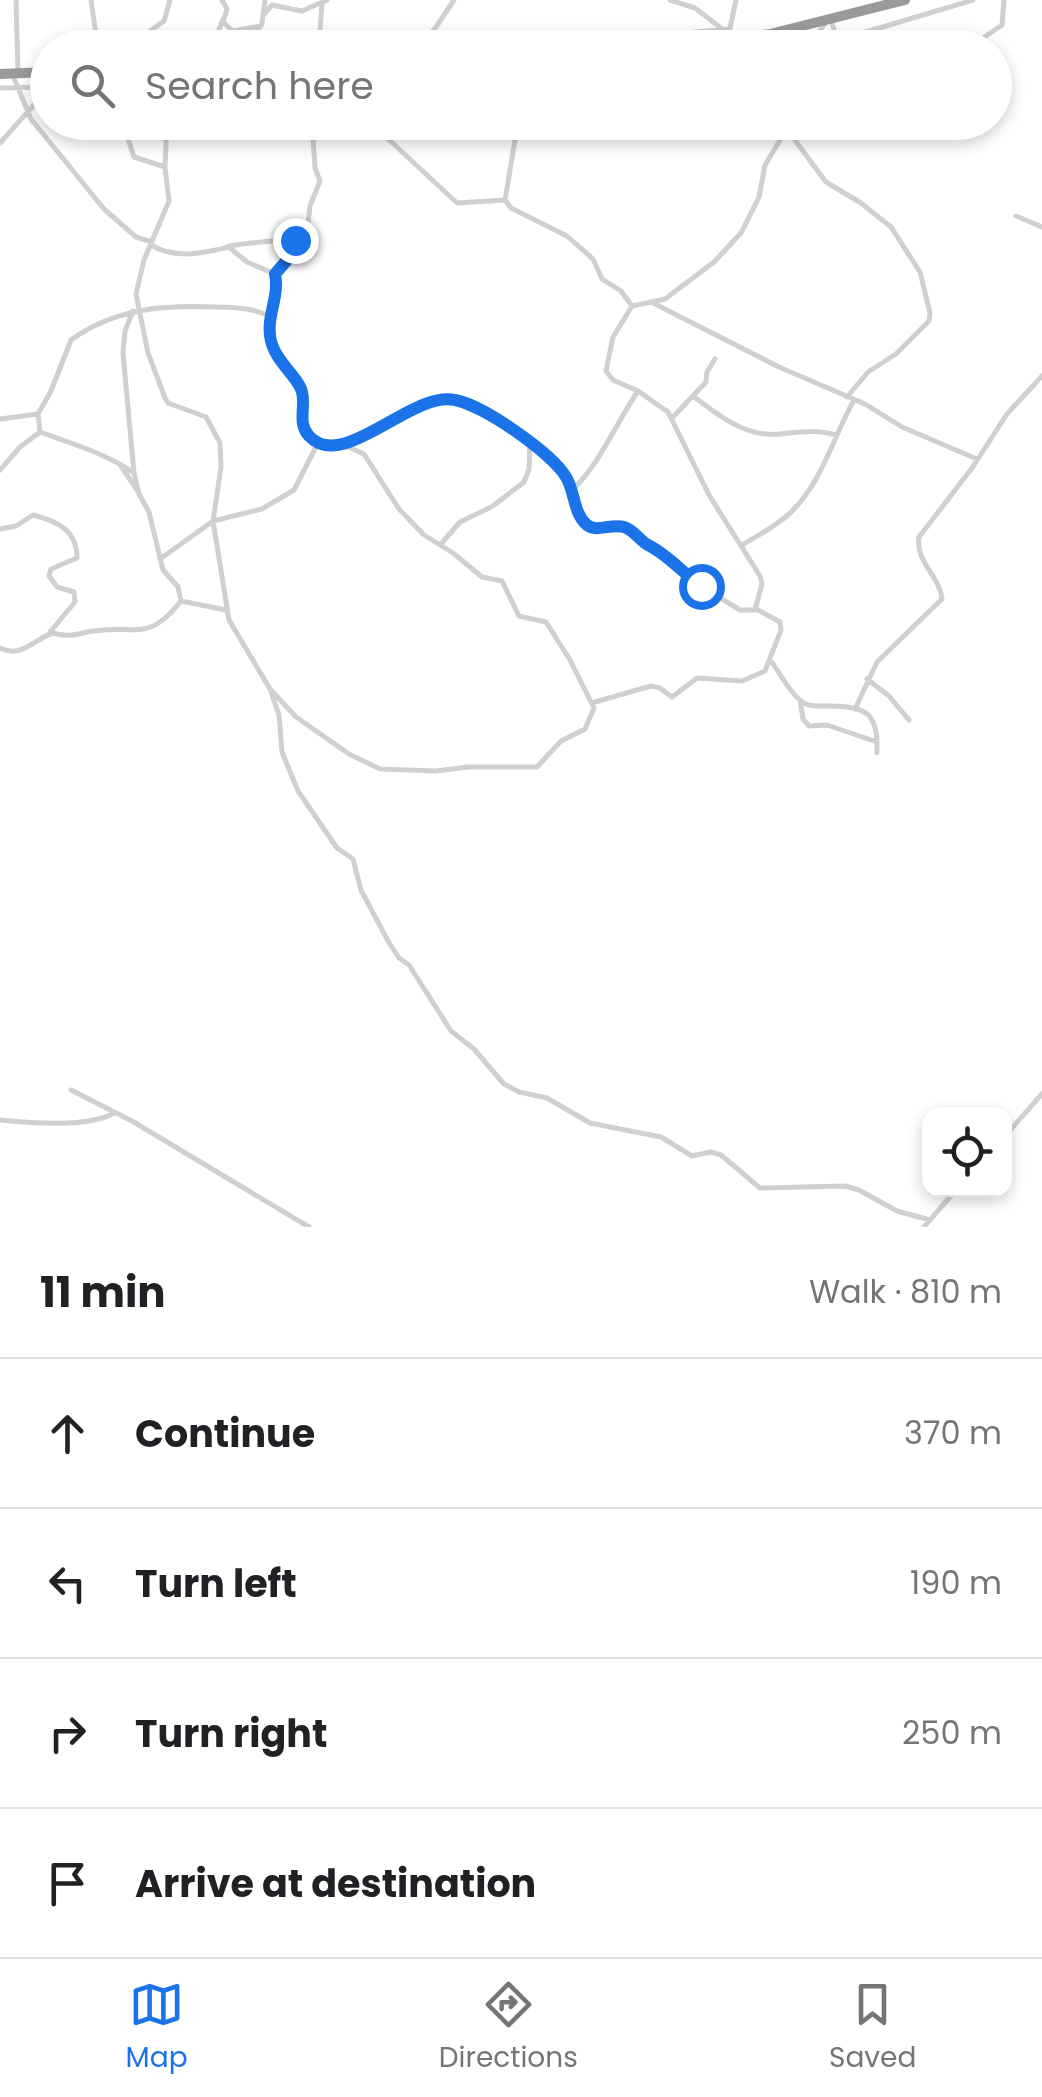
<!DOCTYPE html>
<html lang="en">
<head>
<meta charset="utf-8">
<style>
  body { margin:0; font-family:Poppins,sans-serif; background:#f2f2f2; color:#202124 }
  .controls { position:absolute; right:30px; bottom:30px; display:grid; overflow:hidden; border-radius:20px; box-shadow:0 5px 15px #0003 }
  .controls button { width:90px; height:90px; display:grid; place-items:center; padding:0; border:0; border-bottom:2px solid #e0e0e0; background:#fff; color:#202124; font:50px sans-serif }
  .stop { position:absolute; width:30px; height:30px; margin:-22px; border:8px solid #1a73e8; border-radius:50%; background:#fff }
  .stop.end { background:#1a73e8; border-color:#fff; box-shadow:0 2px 10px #0008 }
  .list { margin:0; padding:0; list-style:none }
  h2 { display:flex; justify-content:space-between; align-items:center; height:130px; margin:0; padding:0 40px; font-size:42px }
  h2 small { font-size:32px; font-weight:400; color:#757577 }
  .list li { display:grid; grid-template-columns:65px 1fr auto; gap:30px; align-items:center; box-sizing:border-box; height:150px; padding:0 40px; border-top:2px solid #e0e0e0 }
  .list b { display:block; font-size:38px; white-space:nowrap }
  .list em { font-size:32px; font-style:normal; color:#757577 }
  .icon { flex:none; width:55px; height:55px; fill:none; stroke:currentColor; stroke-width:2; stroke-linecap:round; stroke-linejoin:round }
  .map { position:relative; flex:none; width:1042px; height:1227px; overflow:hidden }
  .search { position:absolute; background:#fff; box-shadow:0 5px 15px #0003; left:30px; right:30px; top:30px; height:110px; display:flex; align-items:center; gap:25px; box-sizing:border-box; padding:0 35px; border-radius:55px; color:#757577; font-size:38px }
  .sheet { height:730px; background:#fff }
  nav { display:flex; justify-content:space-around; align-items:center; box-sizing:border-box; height:140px; border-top:2px solid #e0e0e0; background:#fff; font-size:28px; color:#757577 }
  nav a { display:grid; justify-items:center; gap:5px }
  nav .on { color:#1a73e8 }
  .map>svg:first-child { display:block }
</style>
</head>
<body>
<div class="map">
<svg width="1042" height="1227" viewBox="0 0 1042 1227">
  <rect width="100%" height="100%" fill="#fff"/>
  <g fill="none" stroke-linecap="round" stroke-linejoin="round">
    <path stroke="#d0d0d0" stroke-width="5" d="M16 0 18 72
      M91 0 98 48
      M222 0 227 9 223 22 233 31 261 26
      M670 0 695 8 721 28
      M322 3 320 30 329 48
      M264 14 272 5 302 11 327 0
      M831 20 836 36 849 37 973 0
      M730 28 736 0
      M983 38 1002 25 1004 0
      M139 39 164 21 170 0
      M128 48 139 39 161 48
      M180 48 214 44 223 19
      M248 48 262 23 265 0
      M409 48 434 30 454 0
      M423 48 616 39 730 29
      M805 48 825 24
      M13 76 31 119 104 209 136 237 152 242
      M0 88 48 87
      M167 122 165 167 169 201 144 260 136 294 148 353 165 398 168 403 206 417 220 443 221 467 213 521 229 620 270 689 296 717 349 754 380 769 436 771 468 767H537L561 741 585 729 594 708 570 660 546 622 519 616 502 581 482 577 453 553 424 535 399 509 364 454 344 445
      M340 122 385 136 457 203 505 200
      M518 122 505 200 511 208 567 236 593 259 602 279 621 291 632 306 613 337 606 371 613 380 638 391 668 412 709 495 760 576 762 584 755 610
      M770 122 773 128
      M782 123 826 182 861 203 891 227 920 272 930 313 929 321 896 354 868 372 847 397
      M0 143 48 89
      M165 167 134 157 128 139 133 131 166 129
      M1016 216 1042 227
      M151 245C177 260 202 253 229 247L247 262 275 274 277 285 270 317 271 342 286 371 300 387 305 429 318 443 344 445 421 403 459 400 521 435 558 464 573 488 578 511 588 525 597 528 615 525 630 530 646 544 657 547 701 586 740 610H758L780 622 781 630 765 671 742 681 697 678 672 697 660 688 651 686 595 702
      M229 246C252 242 273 241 295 239
      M275 274 288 259 295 239 307 233 310 206 320 181 315 168 312 122
      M653 303 779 367 865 404 902 427 977 459
      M632 306 665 299 714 262 741 233 759 197 765 165 782 137 783 127
      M693 396C718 415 746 438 780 434 799 432 817 429 836 435
      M672 418 706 382 707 372 715 359
      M0 419 38 414
      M121 466 137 490
      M0 470 20 447 40 432
      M134 473C105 453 73 444 40 432L38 414 51 391 71 340C115 308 164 305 216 307 235 308 253 307 270 317
      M574 488C599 465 618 420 638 391
      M0 529 16 526 33 515C57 521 77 530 77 558L51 569 49 576 57 587 74 592 75 602 50 632
      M441 544 460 522 493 506 524 482 529 469 530 442
      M742 545C757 536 774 527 788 515 822 484 832 439 854 400
      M160 559 213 521 262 509 294 490 318 443
      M181 601 226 610
      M0 648C21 659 34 639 53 633 73 638 74 634 93 631 135 624 147 644 181 601L178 587 163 570 149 512 139 494 134 473 123 353 125 331 133 311
      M770 660C780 672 792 698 806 704 813 707 823 706 830 706 870 706 878 716 877 753
      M867 679 889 696 909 720
      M271 692 279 715 282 752 298 791 337 848 353 859 361 890 388 941 399 958 409 965 451 1031 474 1049 504 1084 519 1092 547 1098 590 1123 661 1137 692 1156 711 1152 721 1155 760 1188 845 1186 859 1190 897 1211 930 1220
      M800 700 803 719 809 726 827 725 877 742
      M855 709 877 662 942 599C940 576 915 562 919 537L972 468 1007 414 1042 376
      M71 1090 132 1121 309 1227
      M0 1120C31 1123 88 1128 114 1113
      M1004 1137 1042 1094
      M924 1227 956 1190"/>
    <path stroke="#9a9a9a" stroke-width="10" d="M667 48 770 34 905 0
      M0 74 48 72"/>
  </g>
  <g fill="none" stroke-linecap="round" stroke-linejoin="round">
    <path stroke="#1a73e8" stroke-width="12" d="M295 240 288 259 275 274C280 297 265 318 271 341 276 362 299 378 302 392 306 407 297 423 309 436 343 473 412 390 455 400 483 405 552 453 566 477 575 491 573 513 587 525 597 533 611 523 624 527 634 530 639 540 648 545 667 554 683 573 701 586"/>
  </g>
</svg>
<div class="controls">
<button><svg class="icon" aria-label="locate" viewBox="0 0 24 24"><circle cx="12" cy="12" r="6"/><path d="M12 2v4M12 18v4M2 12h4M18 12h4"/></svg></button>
</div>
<div class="stop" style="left:701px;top:586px"></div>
<div class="stop end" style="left:295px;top:240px"></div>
<div class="search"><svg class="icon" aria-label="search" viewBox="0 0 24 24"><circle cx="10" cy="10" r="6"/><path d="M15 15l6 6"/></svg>Search here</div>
</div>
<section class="sheet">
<h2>11 min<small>Walk · 810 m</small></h2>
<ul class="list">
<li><svg class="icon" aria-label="ahead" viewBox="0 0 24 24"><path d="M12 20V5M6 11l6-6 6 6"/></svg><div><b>Continue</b></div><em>370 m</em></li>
<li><svg class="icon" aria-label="left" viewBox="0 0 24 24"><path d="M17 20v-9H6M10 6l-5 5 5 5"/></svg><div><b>Turn left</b></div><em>190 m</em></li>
<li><svg class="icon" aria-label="right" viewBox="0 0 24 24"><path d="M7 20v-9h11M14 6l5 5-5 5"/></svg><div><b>Turn right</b></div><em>250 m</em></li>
<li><svg class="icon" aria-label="arrive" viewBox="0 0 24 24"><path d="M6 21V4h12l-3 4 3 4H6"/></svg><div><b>Arrive at destination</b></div></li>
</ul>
</section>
<nav>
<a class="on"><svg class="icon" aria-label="map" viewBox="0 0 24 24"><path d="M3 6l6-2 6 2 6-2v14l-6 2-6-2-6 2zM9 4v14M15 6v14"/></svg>Map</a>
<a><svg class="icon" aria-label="directions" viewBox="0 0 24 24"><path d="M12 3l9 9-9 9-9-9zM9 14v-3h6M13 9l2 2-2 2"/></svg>Directions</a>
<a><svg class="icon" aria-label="saved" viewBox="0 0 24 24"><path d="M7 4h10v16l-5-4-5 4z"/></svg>Saved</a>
</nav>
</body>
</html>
